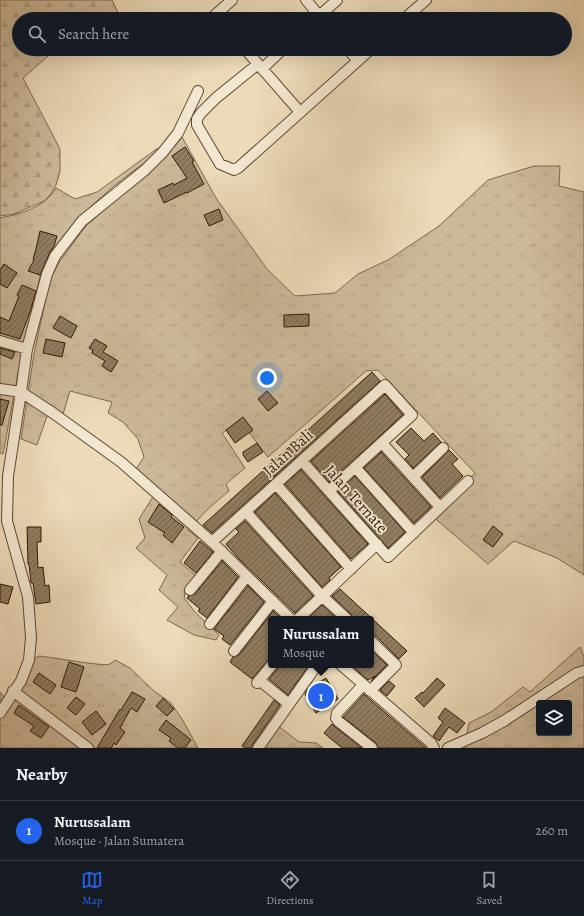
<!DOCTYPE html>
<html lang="en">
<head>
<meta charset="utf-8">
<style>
  body { margin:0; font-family:Alegreya,serif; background:#20242c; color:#f1f3f6 }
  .controls { position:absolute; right:12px; bottom:12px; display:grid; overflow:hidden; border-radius:4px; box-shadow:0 4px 16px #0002 }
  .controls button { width:36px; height:36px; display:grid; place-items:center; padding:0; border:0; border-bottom:1px solid #363941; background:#171b24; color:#f1f3f6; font:20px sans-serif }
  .you { position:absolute; left:267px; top:378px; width:14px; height:14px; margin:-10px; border:3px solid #fff; border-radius:50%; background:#1a73e8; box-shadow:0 0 0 6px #1a73e833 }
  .badge { display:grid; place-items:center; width:26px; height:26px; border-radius:50%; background:#2563eb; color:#fff; font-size:13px; font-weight:700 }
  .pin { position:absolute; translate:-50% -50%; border:2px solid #fff; box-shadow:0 1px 4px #0006 }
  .popup { position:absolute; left:268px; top:616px; width:106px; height:52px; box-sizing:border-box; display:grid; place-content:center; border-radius:4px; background:#171b24; filter:drop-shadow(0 1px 3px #0005); font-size:13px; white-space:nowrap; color:#9ea1a6 }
  .popup b { font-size:15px; color:#f1f3f6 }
  .popup::after { content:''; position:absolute; left:50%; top:100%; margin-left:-8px; border:8px solid transparent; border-top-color:#171b24 }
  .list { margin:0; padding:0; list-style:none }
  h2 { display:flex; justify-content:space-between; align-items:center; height:52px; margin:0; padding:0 16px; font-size:17px }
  h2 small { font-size:13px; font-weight:400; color:#9ea1a6 }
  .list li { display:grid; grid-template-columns:26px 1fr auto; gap:12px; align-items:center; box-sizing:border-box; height:60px; padding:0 16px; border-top:1px solid #363941 }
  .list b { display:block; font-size:15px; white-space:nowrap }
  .list p { margin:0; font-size:13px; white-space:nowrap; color:#9ea1a6 }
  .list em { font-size:13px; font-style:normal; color:#9ea1a6 }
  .icon { flex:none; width:22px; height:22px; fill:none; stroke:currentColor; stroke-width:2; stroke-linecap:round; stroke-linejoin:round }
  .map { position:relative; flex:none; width:584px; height:748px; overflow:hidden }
  .search { position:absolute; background:#171b24; box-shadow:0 4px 16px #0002; left:12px; right:12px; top:12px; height:44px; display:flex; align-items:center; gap:10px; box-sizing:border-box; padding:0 14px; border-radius:22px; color:#9ea1a6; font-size:15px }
  .sheet { height:112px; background:#171b24 }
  nav { display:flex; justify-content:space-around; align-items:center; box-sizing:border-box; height:56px; border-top:1px solid #363941; background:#171b24; font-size:11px; color:#9ea1a6 }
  nav a { display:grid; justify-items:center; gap:2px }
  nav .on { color:#2563eb }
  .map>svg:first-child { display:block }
</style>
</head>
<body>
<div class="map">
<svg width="584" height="748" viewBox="0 0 584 748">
  <defs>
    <pattern id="grass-tufts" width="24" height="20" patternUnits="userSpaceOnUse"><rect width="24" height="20" fill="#ccb99a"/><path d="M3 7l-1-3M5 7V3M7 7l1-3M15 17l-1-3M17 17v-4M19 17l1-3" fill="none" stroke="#b09e83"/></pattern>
    <pattern id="forest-firs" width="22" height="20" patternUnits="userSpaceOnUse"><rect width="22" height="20" fill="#ccb99a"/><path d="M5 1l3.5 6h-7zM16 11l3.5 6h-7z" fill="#b09e83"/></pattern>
    <pattern id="building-hatch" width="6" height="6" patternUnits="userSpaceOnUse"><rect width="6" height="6" fill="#907d62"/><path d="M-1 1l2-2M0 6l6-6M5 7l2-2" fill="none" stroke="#76654f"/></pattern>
  </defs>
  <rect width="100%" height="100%" fill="#ecdab8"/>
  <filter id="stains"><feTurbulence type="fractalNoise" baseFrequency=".005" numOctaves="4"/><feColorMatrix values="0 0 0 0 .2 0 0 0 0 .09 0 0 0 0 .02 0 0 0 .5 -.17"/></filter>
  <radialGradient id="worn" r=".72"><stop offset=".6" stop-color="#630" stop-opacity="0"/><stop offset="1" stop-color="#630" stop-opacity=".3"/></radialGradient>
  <path fill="url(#grass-tufts)" stroke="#7c6850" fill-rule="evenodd" d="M182 137 216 198 267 269 295 296 335 293 358 274 388 260 439 226 488 180 534 166H560L559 186 584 192V575L557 558 514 541 488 564 430 514 475 473 378 370 366 371 268 457 240 421 222 433 245 468 226 484 229 491 209 508 188 530 198 538 180 562 195 575 184 590 185 599 195 612 219 635 216 640 194 635 167 620 178 607 159 590 167 575 136 548 145 538 139 519 154 495 132 475 144 457 138 439 123 422 108 413 112 402 70 391 63 414 47 416 37 445 21 439 34 354 50 279 60 261 85 227 122 194 150 173Z
    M158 148 160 151 115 185 78 218 50 255 40 277 24 341 3 454 0 453V218C21 214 45 207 56 188L75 199 97 192Z
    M580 647 584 657V748H464L469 723 491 712 523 687 530 692ZM539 703H569V733H539Z
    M39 656C51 657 104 667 110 664 112 663 113 661 115 660L130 668 154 691 171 703 182 719 198 748H0V692L9 703 32 660Z
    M277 725 299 742 316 743 323 748H262Z"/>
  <path fill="url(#forest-firs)" stroke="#7c6850" d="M0 0H112L121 19H19V49H56L23 78 60 149V172L56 185 51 194 44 201 14 214 0 216Z"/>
  <path fill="url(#building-hatch)" stroke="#2d1805" d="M185 147 194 161 192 162 204 184 187 193V192L164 203 158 190 173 183 174 185 187 178 172 156Z
    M219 209 223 220 209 226 204 215Z
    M40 231 57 236 54 246 50 252 40 275 28 271 34 260 33 259 36 249Z
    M4 264 17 273 7 288 0 284V270Z
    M22 285 36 291 31 309 20 339 0 333V317L9 321 19 296 17 295Z
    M309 314V326L284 327V315Z
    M60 316 77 326 71 338 53 328Z
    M46 339 65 343 62 357 43 353Z
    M95 339 107 346 103 352 118 361 111 372 102 366 105 361 92 353 93 350 89 348Z
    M0 348 15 352 12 359 0 354Z
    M372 372 380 381 212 533 203 525Z
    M267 391 278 403 268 411 258 399Z
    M385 394 403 415 329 482 311 461Z
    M0 399 9 401 2 425H0Z
    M243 417 253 430 235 443 226 430Z
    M411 428 424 441 433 433 441 442 413 468 405 459 409 455 396 442Z
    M257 443 263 452 248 462 243 455V452Z
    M449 450 458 459 452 464 463 476 440 498 422 477Z
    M381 452 431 507 414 523 364 468Z
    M301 470 368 544 351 559 285 484Z
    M355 476 405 532 388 548 338 492Z
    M275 493 341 567 330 577 329 578 330 580 322 587 255 512Z
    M159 504 172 515 171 517 184 527 172 543 163 535 165 533 148 522Z
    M245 521 313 596 295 613 238 558 226 544 239 532 236 529Z
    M493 526 503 534 493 547 483 540Z
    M27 527H41V542H37L38 568 43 567 45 586 49 585 50 602 36 604 33 583H31L29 564H28Z
    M200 541 213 552 196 573 184 563Z
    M222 561 238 577 207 618 198 611 200 609 187 598 189 596 195 594Z
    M0 584 13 587 8 604 0 602Z
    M248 586 264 602 230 645 222 639 224 636 214 629Z
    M340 589 407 651 399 659 376 636 371 635V619H353L351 614 332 596Z
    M322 605 337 619H307Z
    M273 611 282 619H271V659L267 661 252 679 230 662 233 657 239 655Z
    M371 650 387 665 371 681 375 676 368 680 351 665H371Z
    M69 662 84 667 76 692 61 687Z
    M278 665H309L288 695 269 679 277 669Z
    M39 673 56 685 50 694 33 682Z
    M326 678 338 699 316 713 305 694 307 690Z
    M437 678 445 685 424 707 415 698 422 692 423 693Z
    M389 681 395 686 387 696 380 690Z
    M132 692 145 699 137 712 131 708 120 728 125 732 116 745 114 743 111 748H97L120 709 121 710Z
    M364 694 366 696 426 748H378L376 743 343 717Z
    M76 697 85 704 76 715 67 708Z
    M163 698 174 709 167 716 156 706Z
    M274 700 280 705 253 744 252 748H246L242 746Z
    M19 705 49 727 41 738 30 731 34 726 14 713Z
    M445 708 465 723 457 733 449 727 439 741 433 736 443 722 438 718Z
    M96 711 106 724 92 735 82 722Z
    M166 720 191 740 185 748H178L169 741 171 738 159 730Z
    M332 724 334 726 362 748H342L331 739 324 733Z"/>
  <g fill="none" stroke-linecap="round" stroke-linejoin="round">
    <g stroke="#5d4832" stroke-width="12">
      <path id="street" d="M306 0 322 19
        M218 19 215 15 232 0
        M316 19 337 0
        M404 19 426 0
        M245 49 300 112
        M348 49 358 61
        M258 64 216 98 201 113 197 119V125L220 164 234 170 238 168 371 49
        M262 69 283 49
        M198 91 178 133 163 152 145 170 82 221 55 256 47 274 27 349 21 392 53 413 121 462 212 542 291 619
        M0 341 27 349
        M0 389 21 392 8 476 7 521 28 597 31 638 29 660 21 681 0 713
        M382 443 440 507
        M302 461 388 557 468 481
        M355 467 414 533
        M413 477 443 448
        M276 484 351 569
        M246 512 322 596 347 619
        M212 542 385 385 412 415 329 491
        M190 590 222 551
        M298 619 377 544
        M210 624 247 576
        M234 651 273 601
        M341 665 431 743 434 748
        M259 680 289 704
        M257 683 272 665
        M363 685 337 713 336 718 338 721 372 748
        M13 691 88 748
        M370 691 396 665 371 641
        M258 748 317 665
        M448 748 482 733 504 721 577 673 584 671"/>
    </g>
    <use href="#street" stroke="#f3e7d1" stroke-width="10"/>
  </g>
  <g text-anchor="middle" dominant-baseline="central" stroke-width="3.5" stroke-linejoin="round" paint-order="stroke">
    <g font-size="16" fill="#2d1805" stroke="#f3e7d1">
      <text transform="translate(288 453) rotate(-42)">Jalan Bali</text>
      <text transform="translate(356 499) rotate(48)">Jalan Ternate</text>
    </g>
  </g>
  <rect width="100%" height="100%" filter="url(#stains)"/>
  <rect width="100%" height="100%" fill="url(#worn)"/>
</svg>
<div class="controls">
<button><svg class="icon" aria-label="layers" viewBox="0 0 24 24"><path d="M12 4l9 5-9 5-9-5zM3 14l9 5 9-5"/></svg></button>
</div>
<div class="you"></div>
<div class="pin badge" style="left:321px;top:696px">1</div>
<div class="popup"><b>Nurussalam</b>Mosque</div>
<div class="search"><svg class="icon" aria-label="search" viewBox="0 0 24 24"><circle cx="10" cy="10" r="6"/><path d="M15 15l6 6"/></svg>Search here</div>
</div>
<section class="sheet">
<h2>Nearby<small></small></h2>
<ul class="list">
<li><span class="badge">1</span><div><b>Nurussalam</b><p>Mosque · Jalan Sumatera</p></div><em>260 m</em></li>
</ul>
</section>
<nav>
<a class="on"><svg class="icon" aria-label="map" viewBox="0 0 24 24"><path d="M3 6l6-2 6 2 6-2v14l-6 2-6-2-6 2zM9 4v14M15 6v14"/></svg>Map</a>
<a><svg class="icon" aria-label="directions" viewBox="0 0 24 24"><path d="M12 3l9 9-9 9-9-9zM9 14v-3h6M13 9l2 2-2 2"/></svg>Directions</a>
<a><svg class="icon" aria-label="saved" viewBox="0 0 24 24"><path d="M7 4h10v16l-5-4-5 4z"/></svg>Saved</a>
</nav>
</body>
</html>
